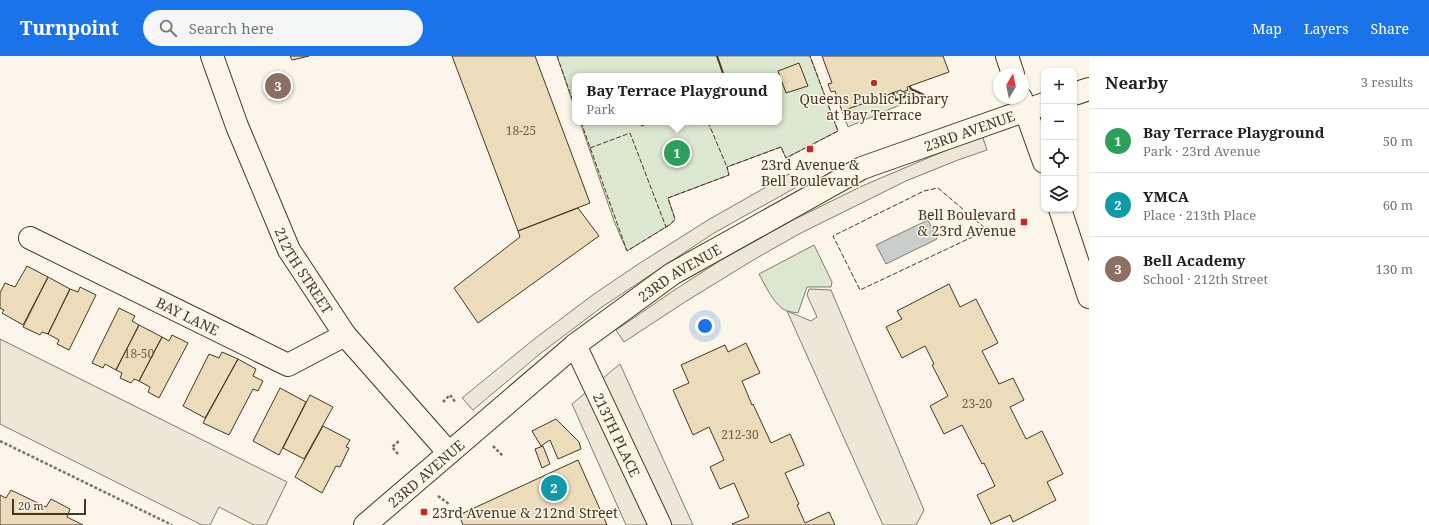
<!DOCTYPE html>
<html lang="en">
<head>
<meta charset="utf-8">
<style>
  body { margin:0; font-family:"Noto Serif",serif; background:#f6f6f6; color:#202124 }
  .controls { position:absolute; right:12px; top:12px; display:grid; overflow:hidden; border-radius:8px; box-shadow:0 1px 3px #0004 }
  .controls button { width:36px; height:36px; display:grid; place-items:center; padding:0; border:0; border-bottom:1px solid #e0e0e0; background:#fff; color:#202124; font:20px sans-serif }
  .compass { position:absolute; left:993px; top:12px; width:36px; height:36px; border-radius:50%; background:#fff; box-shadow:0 1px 3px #0004; rotate:9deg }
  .scale { position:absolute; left:12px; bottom:10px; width:74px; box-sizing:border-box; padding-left:4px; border:2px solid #4a3520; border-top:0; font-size:11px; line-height:14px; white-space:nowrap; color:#4a3520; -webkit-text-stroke:3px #fbf6e9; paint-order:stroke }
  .you { position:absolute; left:705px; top:270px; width:14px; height:14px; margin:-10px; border:3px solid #fff; border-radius:50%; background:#1a73e8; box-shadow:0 0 0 6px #1a73e833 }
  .badge { display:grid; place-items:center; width:26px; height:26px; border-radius:50%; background:#1a73e8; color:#fff; font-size:13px; font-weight:700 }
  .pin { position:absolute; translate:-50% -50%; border:2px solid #fff; box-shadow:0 1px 4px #0006 }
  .popup { position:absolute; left:572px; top:17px; width:210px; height:52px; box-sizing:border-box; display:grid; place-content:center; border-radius:8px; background:#fff; filter:drop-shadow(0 1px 3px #0005); font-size:13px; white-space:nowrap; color:#757577 }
  .popup b { font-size:15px; color:#202124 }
  .popup::after { content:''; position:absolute; left:50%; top:100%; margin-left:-8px; border:8px solid transparent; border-top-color:#fff }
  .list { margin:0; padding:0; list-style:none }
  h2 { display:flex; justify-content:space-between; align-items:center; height:52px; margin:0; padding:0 16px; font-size:17px }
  h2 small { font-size:13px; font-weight:400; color:#757577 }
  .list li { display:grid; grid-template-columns:26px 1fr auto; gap:12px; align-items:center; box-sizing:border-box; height:64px; padding:0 16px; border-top:1px solid #e0e0e0 }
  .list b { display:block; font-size:15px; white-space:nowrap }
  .list p { margin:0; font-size:13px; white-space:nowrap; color:#757577 }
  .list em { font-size:13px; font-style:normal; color:#757577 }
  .icon { flex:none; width:22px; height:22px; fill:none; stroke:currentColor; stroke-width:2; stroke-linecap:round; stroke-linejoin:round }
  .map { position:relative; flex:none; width:1089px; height:469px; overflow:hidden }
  header { display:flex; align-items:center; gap:24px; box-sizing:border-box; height:56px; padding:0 20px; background:#1a73e8; color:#fff }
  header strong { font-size:19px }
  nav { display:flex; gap:22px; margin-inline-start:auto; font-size:14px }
  .search { width:280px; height:36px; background:#f6f6f6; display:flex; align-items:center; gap:10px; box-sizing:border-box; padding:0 14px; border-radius:22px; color:#757577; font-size:15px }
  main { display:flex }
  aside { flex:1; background:#fff }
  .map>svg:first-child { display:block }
</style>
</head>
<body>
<header>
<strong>Turnpoint</strong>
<div class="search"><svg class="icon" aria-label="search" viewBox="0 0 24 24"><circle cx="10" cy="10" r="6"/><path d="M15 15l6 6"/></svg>Search here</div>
<nav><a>Map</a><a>Layers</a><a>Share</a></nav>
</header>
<main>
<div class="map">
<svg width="1089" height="469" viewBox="0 0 1089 469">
  <rect width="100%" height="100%" fill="#fbf6e9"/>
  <path fill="#dce7d0" stroke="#887966" d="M557 0H810L838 75 786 102 781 91 727 111 729 119 668 142 675 163 671 168 627 195 614 165 580 66H779V20H575V53Z
    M893 37 896 44 906 40 914 43 848 71 842 55Z
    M814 189 832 226 831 231H807L798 257C793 256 787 256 783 253 772 245 765 229 759 218Z"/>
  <path fill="#ede7d9" stroke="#887966" d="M982 79 987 94 958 104 906 125 801 177 755 203 685 246 624 286 616 274 676 233 721 204 795 163 862 130Z
    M789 118 795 132 714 177 602 251 541 297 473 354 462 342 533 284 594 238 640 207 708 164Z
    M809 233 831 234 924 454 916 469H883L787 255 811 265 817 261 807 239Z
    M0 283 287 426 266 469H254L219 451 210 469H202L0 368Z
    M620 308 693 469H626L572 348Z"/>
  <path fill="#c9cecd" stroke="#887966" d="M928 164 937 183 886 208 876 189Z"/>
  <path fill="#ecdcbc" stroke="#4a3520" d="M290 0H309L292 4Z
    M452 0H535L590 147 518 175Z
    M822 0H943L949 16 907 31 908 34 902 36 901 34 842 55 835 35 831 36 828 28 832 27Z
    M799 7 808 30 786 37 778 15Z
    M578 152 599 180 478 267 454 232 520 181 518 175Z
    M27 210 48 221 23 269 2 257 4 254 0 252V237L5 227 15 231Z
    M48 221 70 233 48 278 42 276 40 279 23 271Z
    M949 228 960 251 976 243 998 287 982 295 999 328 1013 322 1024 344 1010 351 1026 383 1042 375 1063 418 1047 426 1056 444 1013 466 1010 459 991 468 977 439 995 430 984 407 982 408 962 369 944 378 930 350 948 340 932 309 934 308 925 290 902 302 886 271 902 263 897 255Z
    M80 231 96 239 69 294 57 288 59 284 48 278 70 233 78 236Z
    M119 252 135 260 132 265 139 269 116 314 105 308 103 312 92 307Z
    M139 269 162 281 139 325 134 323 131 327 120 322 122 317 116 314Z
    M172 279 188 287 159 342 148 336 150 331 139 325 162 281 169 285Z
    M746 287 760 317 742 325 752 349 753 348 771 387 790 378 804 409 785 417 799 448 797 449 805 467 829 456 835 469H733L732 468 749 461 734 427 720 433 710 411 724 404 709 371 693 379 673 334 689 327 681 309 725 289 728 296Z
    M222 296 238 303 205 362 183 350 209 298 219 302Z
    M238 303 256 313 253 320 263 325 258 335 253 333 229 379 203 367Z
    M280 332 306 346 279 399 253 385Z
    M310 339 333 351 304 403 283 392Z
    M556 363 579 386 581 393 558 403 550 384 541 390 532 375Z
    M323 370 350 384 346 391 349 392 340 411 336 410 322 437 295 421Z
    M543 390 550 408 542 412 535 393Z
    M578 404 607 469H463L459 459Z
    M11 434 46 451 51 443 70 453 67 461 83 469H0V439L6 442Z"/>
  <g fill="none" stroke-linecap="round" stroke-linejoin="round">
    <g stroke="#4a3520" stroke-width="24">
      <g id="minor">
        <path id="s1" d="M212 0 237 70 289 194 345 279 449 397"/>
        <path d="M1074 38 1089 33"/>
        <path id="s2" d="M30 182 288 309 345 279"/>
        <path id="s3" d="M575 289 660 469"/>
        <path id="s4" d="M365 469 575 289 672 218 862 112 1044 48"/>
      </g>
    </g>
    <g stroke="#4a3520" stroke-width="24">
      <path id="tertiary" d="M1007 0 1013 18
        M1021 42 1044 106
        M1060 153 1089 241"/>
    </g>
    <path stroke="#7f6f5c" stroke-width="2.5" stroke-dasharray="3 2" stroke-linecap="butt" d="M897 35 898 39 909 36 920 41
      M443 346 450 339 456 347
      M0 385 172 469
      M493 390 503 400
      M398 398 392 391 399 385
      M438 440 449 448"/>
    <use href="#minor" stroke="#fbf6e9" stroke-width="22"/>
    <use href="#tertiary" stroke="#fbf6e9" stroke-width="22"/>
    <path stroke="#4a3520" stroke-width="1" stroke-dasharray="5 2" stroke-linecap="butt" d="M557 0 575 51
      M581 66 627 195 671 168 675 163 668 142 729 119 727 111 781 91 786 102 838 75 810 0
      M708 66 727 111
      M641 70 653 66
      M590 92 630 77 666 171
      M938 132 985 172 983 176 860 234 833 180 924 135Z"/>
    <path stroke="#4a3520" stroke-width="2" d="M717 0 724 20
      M910 31 911 33 924 39
      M893 37 896 44 906 40 914 43"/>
  </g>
  <g fill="#c62828" stroke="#fbf6e9" stroke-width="1.5">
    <circle cx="874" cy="27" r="4"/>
    <rect x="806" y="89" width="8" height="8" rx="2"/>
    <rect x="1020" y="162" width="8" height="8" rx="2"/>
    <rect x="420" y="452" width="8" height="8" rx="2"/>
  </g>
  <g text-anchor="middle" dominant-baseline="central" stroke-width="3" stroke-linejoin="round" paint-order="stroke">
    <g font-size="12" fill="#725f47">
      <text x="521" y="74">18-25</text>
      <text x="139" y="297">18-50</text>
      <text x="977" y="347">23-20</text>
      <text x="740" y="378">212-30</text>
    </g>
    <g font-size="14" fill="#4a3520" stroke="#fbf6e9">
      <text x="874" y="42">Queens Public Library<tspan x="874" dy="16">at Bay Terrace</tspan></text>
      <text x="810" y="108">23rd Avenue &amp;<tspan x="810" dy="16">Bell Boulevard</tspan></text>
      <text x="1016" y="158" text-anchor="end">Bell Boulevard<tspan x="1016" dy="16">&amp; 23rd Avenue</tspan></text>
      <text x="432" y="456" text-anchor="start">23rd Avenue &amp; 212nd Street</text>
    </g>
    <g font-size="14" fill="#4a3520" stroke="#fbf6e9">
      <text stroke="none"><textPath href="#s4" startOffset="728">23RD AVENUE</textPath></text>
      <text stroke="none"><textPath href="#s1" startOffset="234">212TH STREET</textPath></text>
      <text stroke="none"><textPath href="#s4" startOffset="404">23RD AVENUE</textPath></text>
      <text stroke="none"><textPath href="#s2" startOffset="176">BAY LANE</textPath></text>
      <text stroke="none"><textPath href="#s3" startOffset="99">213TH PLACE</textPath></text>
      <text stroke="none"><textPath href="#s4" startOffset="80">23RD AVENUE</textPath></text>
    </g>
  </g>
</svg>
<div class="controls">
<button>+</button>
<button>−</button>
<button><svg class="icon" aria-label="locate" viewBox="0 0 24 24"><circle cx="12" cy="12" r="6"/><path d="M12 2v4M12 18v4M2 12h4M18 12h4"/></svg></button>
<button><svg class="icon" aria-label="layers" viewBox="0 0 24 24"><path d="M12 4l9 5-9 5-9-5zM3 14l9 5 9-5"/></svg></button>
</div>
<svg class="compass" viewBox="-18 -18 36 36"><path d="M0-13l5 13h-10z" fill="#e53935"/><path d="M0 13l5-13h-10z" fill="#757577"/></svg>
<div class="scale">20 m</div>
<div class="you"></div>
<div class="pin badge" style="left:677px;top:97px;background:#2e9e5b">1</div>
<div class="popup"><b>Bay Terrace Playground</b>Park</div>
<div class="pin badge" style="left:554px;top:432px;background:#0f9aa8">2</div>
<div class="pin badge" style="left:278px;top:30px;background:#8d6e63">3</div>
</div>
<aside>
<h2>Nearby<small>3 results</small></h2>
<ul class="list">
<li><span class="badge" style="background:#2e9e5b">1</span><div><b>Bay Terrace Playground</b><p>Park · 23rd Avenue</p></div><em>50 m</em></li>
<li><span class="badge" style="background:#0f9aa8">2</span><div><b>YMCA</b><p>Place · 213th Place</p></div><em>60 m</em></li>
<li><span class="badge" style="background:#8d6e63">3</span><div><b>Bell Academy</b><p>School · 212th Street</p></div><em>130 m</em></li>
</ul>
</aside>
</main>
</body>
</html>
